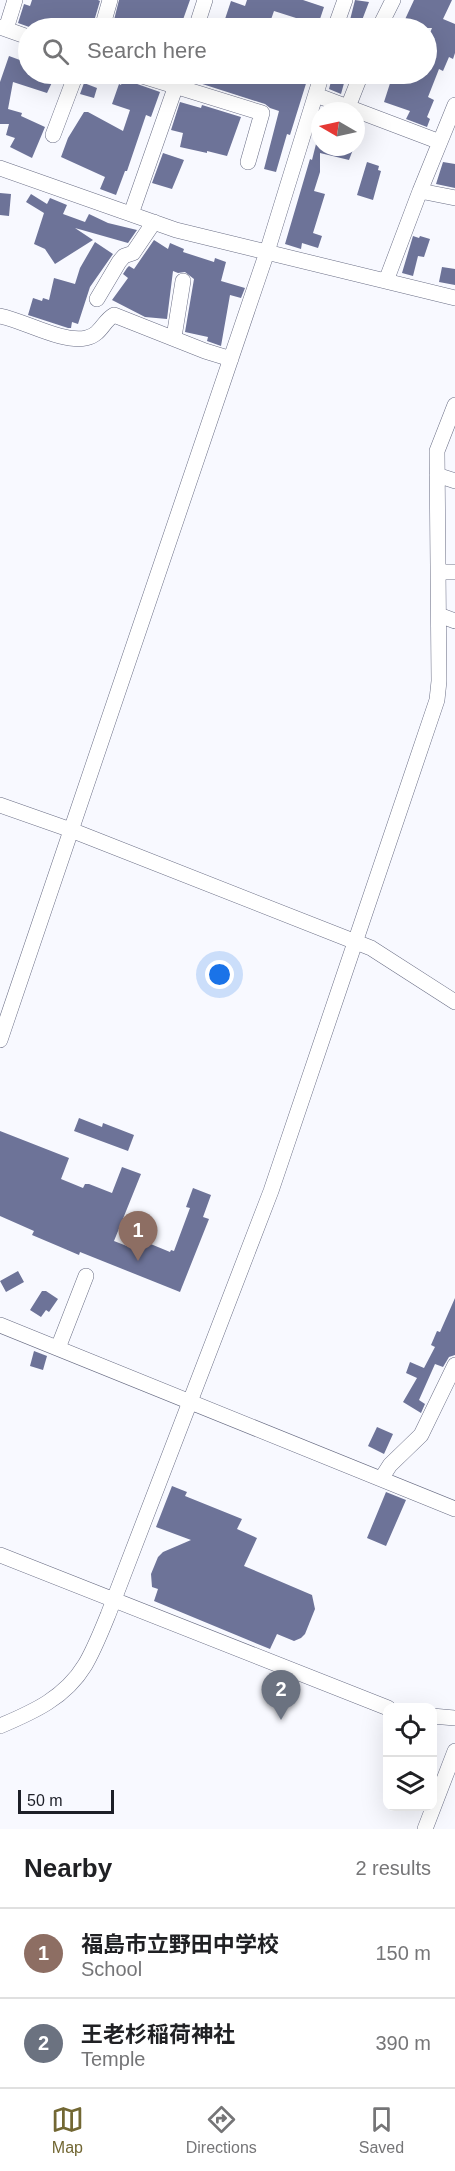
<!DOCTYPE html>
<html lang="en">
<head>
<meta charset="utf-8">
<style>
  body { margin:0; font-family:Arial,"Noto Sans JP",sans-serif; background:#f2f2f2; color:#202124 }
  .controls { position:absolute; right:18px; bottom:18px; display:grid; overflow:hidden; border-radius:12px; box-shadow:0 6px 24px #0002 }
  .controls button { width:54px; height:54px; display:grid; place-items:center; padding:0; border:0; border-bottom:2px solid #e0e0e0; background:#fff; color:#202124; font:30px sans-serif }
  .compass { position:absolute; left:311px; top:102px; width:54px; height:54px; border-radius:50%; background:#fff; box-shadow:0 6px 24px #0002; rotate:279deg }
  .scale { position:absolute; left:18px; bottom:15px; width:96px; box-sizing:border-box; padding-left:6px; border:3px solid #1d1f28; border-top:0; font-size:16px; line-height:21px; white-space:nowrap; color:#1d1f28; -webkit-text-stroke:4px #f8f9ff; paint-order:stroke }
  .you { position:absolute; left:220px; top:975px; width:21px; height:21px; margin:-15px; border:4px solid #fff; border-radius:50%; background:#1a73e8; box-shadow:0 0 0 9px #1a73e833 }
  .badge { display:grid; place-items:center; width:39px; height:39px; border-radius:50%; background:#726733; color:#fff; font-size:20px; font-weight:700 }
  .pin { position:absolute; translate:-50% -50px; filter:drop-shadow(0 2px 3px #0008) }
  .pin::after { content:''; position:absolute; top:32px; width:21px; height:18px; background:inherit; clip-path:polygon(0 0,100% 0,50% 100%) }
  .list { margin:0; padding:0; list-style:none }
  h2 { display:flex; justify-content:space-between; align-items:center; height:78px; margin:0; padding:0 24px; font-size:26px }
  h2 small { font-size:20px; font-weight:400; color:#757577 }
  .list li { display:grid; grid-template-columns:39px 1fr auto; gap:18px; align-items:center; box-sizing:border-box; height:90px; padding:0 24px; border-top:2px solid #e0e0e0 }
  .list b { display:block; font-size:22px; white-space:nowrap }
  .list p { margin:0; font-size:20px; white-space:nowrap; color:#757577 }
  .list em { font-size:20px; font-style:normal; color:#757577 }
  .icon { flex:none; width:33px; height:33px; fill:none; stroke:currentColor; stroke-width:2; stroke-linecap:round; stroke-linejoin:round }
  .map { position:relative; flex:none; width:455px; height:1829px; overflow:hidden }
  .search { position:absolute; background:#fff; box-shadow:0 6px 24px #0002; left:18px; right:18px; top:18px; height:66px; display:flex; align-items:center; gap:15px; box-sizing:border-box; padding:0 21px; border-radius:33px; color:#757577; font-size:22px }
  .sheet { height:258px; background:#fff }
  nav { display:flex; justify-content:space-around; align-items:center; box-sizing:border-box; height:84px; border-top:2px solid #e0e0e0; background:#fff; font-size:16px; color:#757577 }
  nav a { display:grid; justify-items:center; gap:3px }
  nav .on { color:#726733 }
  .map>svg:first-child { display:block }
</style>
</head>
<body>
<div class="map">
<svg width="455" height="1829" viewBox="0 0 455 1829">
  <rect width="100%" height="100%" fill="#f8f9ff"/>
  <path fill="#6d7398" d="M32 0H98L100 1 92 28H32L18 23 24 4 30 6Z
    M119 0H190L180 28H137L138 26 121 20 118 28H112Z
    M247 0H303L324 7 318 25 274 11 268 28H222L231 1 245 6Z
    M355 0 369 2 359 28H348Z
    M414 0H452L443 19 455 24V53L453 59 449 57 443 71 439 69 428 97 434 100 427 117 430 119 427 127 406 119 410 111 384 102 393 74H426V43L432 28H401Z
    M9 56 28 63V74H56L47 93 13 82 8 109 22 113 21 116 45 127 32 158 10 147 15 138 6 135 9 124H0V82Z
    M195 74H275L277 79 285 84 291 82 296 74H309L290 135 287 134 276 172 264 169 279 111 270 108 265 104 193 81Z
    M333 74 346 76 341 94 329 89Z
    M123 79 160 92 151 117 146 115 127 171H125L116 195 100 189 105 177 61 157 68 138 84 112H88L123 131 130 110 112 104 119 84 121 85Z
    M84 83 97 88 94 98 80 94Z
    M180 102 201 108 202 105 241 117 227 156 207 151V153L180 147 183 133 171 130Z
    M317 140 320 141V147H354L349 160 320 153V172L314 191 325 194 313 233 322 236 318 248 302 243 301 249 285 244 310 159 312 160Z
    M163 153 184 160 172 189 152 183Z
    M367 162 379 166 378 170 381 171 373 200 357 195Z
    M443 162 455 164V188L436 184Z
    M0 193 11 194 9 216 0 215Z
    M31 194 47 204 50 198 67 205 63 214 85 222 89 214 108 223 137 230 128 243 75 228 93 240 55 264 45 249 34 244 44 213 26 202Z
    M413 236 419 238 420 236 430 239 424 257 418 256 413 276 402 273Z
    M154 240 168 249 170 243 184 249 183 252 214 262 215 258 226 262 221 281 245 288 241 298 230 295 221 346 207 341 208 337 185 332 194 279 185 272 178 273 173 271 167 319 145 317 112 300 128 278 123 274 127 268 129 266 134 269Z
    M95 242 113 254 90 287 78 324 72 322 71 328H68L28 315 33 298 42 301 43 298 49 300 54 278 75 284 80 268Z
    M442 267 455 269V285L439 282Z
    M79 1118 102 1127 103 1123 134 1135 128 1151 74 1131Z
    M0 1131 69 1158 61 1179 83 1188 85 1184H89L112 1193 122 1167 141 1174 114 1241 137 1250 141 1240 170 1252 171 1250 174 1251 190 1208 186 1207 193 1188 211 1195 203 1217 209 1219 180 1292 80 1252 79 1255 58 1246 32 1235 34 1231 0 1216Z
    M18 1271 24 1282 6 1292 0 1281Z
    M42 1291H46L58 1299 49 1312 46 1310 41 1317 30 1310Z
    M455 1298V1355L449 1357 443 1367 435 1364 419 1400 425 1404 421 1413 403 1402 417 1378 406 1373 410 1362 424 1368 435 1347 431 1345 437 1331 440 1332Z
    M34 1351 47 1356 43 1370 30 1366Z
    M377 1427 393 1434 384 1454 368 1446Z
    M172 1486 187 1492 185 1496 242 1519 237 1529 257 1538 244 1566 312 1595 315 1609 305 1634 301 1638 294 1641 277 1634 270 1649 154 1601 158 1589 152 1587 151 1574 158 1557 163 1552 191 1540 156 1527Z
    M386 1492 406 1500 386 1546 367 1538Z"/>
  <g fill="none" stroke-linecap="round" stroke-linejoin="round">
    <g stroke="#6a6e85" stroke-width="16">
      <path id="minor" d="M0 27 28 37
        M102 28 110 0
        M196 28 205 0
        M335 28 345 0
        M379 28 393 0
        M6 29 15 0
        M136 74 262 113 248 162
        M285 74H286
        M316 95 440 142
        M348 107 361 74
        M53 135 76 74
        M0 168 176 230 455 298
        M420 191 455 198
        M131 214 180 74
        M386 281 420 191 455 105
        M97 299 119 262 124 256 133 253 154 222
        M0 316C25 321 62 343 86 338 101 335 103 321 114 315L205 351 231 359
        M174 337 183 281
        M437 475 455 481
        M438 572H455
        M439 615 455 621
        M0 805 71 830 371 948 455 1002
        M0 1040 267 252 322 74
        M0 1325 455 1509
        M58 1348 86 1276
        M381 1479 390 1465 421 1435 455 1365
        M0 1555 388 1708
        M432 1716 455 1718
        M0 1726C33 1712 65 1698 85 1665 94 1650 101 1632 108 1615L271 1191 437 700 439 681 437 451 455 405
        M425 1829 455 1751"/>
    </g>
    <use href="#minor" stroke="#fff" stroke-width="15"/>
  </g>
</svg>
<div class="controls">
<button><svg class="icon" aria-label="locate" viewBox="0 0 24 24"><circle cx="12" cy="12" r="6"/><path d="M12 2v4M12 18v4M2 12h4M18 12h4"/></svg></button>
<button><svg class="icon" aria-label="layers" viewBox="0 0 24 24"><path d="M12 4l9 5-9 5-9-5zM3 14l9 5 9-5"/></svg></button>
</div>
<svg class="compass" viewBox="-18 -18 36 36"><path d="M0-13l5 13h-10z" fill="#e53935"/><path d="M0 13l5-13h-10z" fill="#757577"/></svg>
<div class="scale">50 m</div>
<div class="you"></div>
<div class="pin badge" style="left:138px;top:1261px;background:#8d6e63">1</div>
<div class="pin badge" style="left:281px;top:1720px;background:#6b7280">2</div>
<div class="search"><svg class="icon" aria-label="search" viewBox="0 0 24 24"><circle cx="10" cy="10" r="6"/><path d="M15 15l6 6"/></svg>Search here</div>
</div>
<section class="sheet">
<h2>Nearby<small>2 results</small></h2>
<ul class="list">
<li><span class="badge" style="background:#8d6e63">1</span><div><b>福島市立野田中学校</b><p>School</p></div><em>150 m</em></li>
<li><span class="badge" style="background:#6b7280">2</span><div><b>王老杉稲荷神社</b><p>Temple</p></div><em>390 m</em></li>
</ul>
</section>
<nav>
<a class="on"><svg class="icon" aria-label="map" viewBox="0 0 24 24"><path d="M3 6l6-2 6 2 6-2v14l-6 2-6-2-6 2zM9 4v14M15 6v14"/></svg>Map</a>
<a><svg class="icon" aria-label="directions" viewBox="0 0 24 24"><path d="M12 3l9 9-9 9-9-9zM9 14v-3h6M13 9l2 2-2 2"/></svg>Directions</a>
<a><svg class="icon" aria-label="saved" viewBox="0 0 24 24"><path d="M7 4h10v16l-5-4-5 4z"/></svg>Saved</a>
</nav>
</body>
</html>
